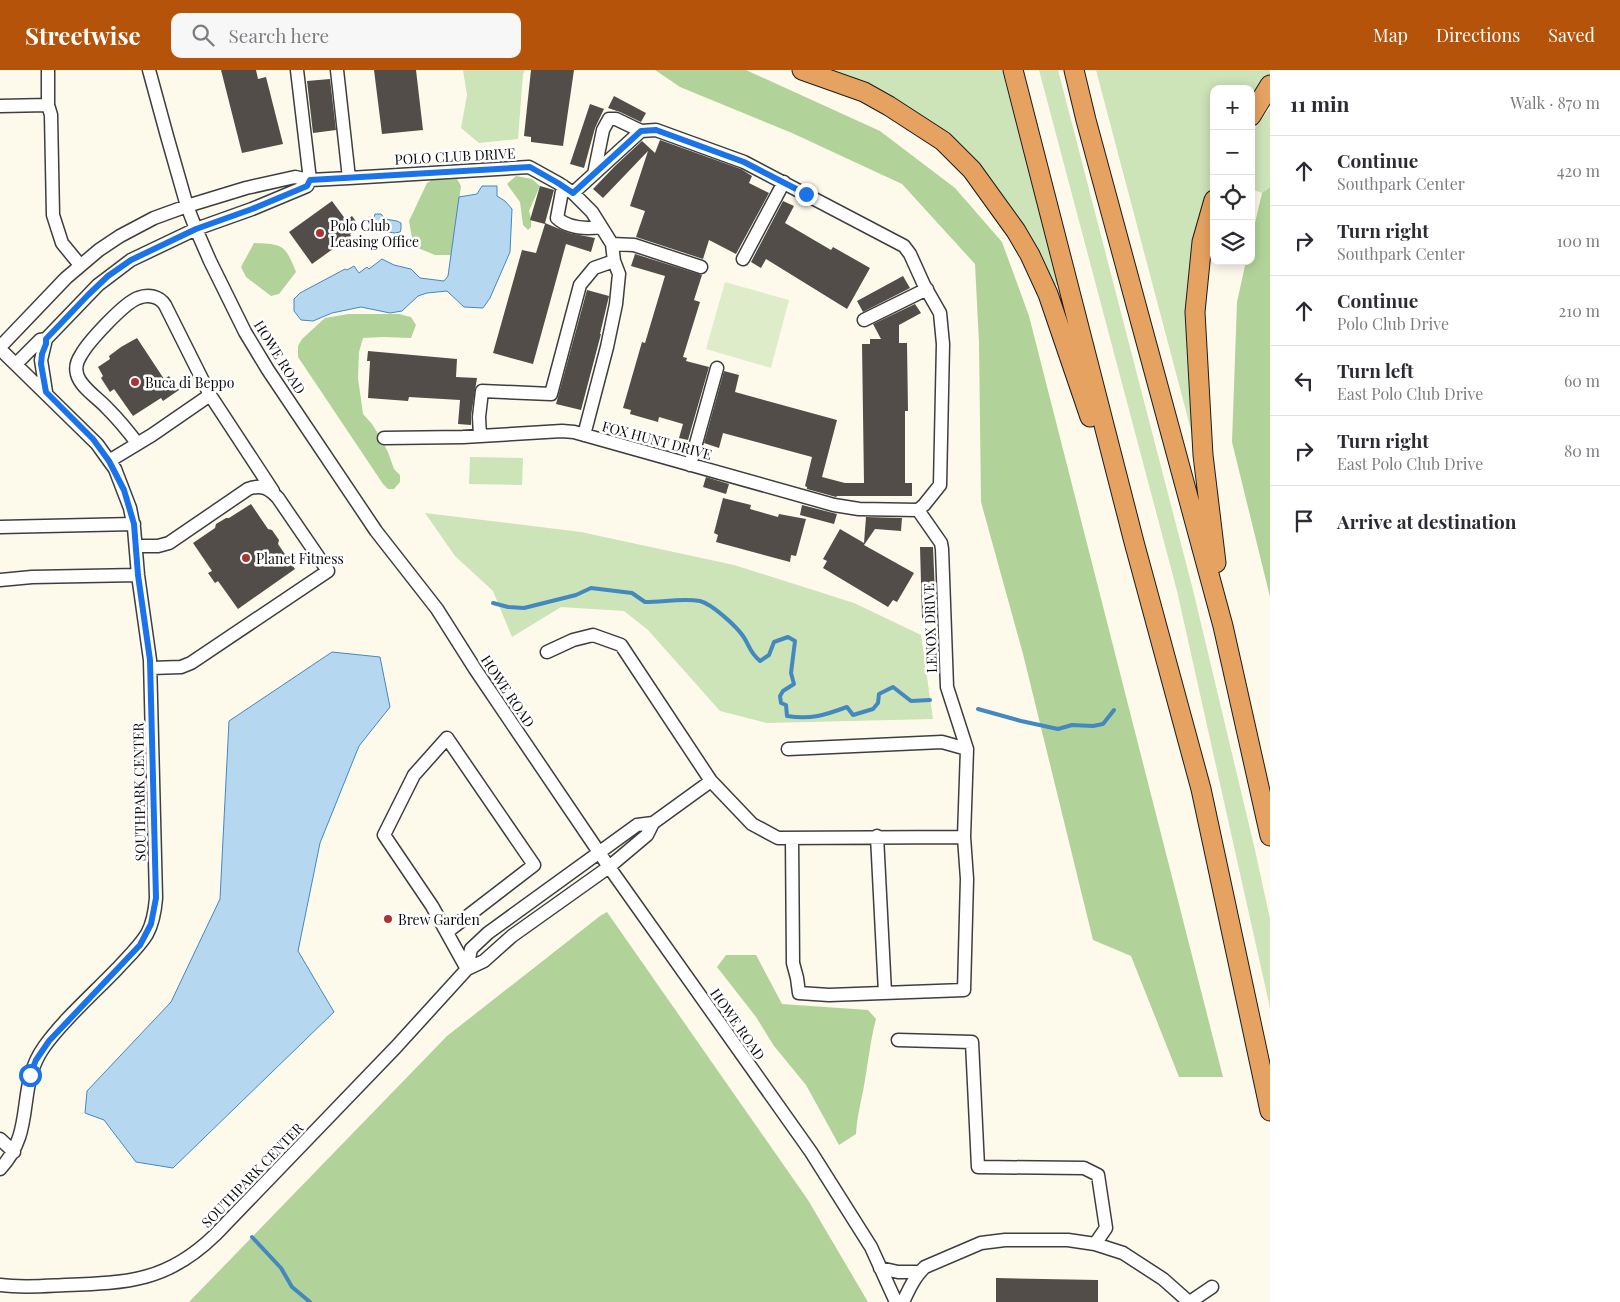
<!DOCTYPE html>
<html lang="en">
<head>
<meta charset="utf-8">
<style>
  body { margin:0; font-family:"Playfair Display",serif; background:#f7f7f7; color:#2b2b33 }
  .controls { position:absolute; right:15px; top:15px; display:grid; overflow:hidden; border-radius:10px; box-shadow:0 2px 12px #0003 }
  .controls button { width:45px; height:45px; display:grid; place-items:center; padding:0; border:0; border-bottom:1px solid #e1e1e2; background:#fff; color:#2b2b33; font:25px sans-serif }
  .stop { position:absolute; width:15px; height:15px; margin:-11px; border:4px solid #1a73e8; border-radius:50%; background:#fff }
  .stop.end { background:#1a73e8; border-color:#fff; box-shadow:0 1px 5px #0008 }
  .list { margin:0; padding:0; list-style:none }
  h2 { display:flex; justify-content:space-between; align-items:center; height:65px; margin:0; padding:0 20px; font-size:21px }
  h2 small { font-size:16px; font-weight:400; color:#7c7c81 }
  .list li { display:grid; grid-template-columns:32px 1fr auto; gap:15px; align-items:center; box-sizing:border-box; height:70px; padding:0 20px; border-top:1px solid #e1e1e2 }
  .list b { display:block; font-size:19px; white-space:nowrap }
  .list p { margin:0; font-size:16px; white-space:nowrap; color:#7c7c81 }
  .list em { font-size:16px; font-style:normal; color:#7c7c81 }
  .icon { flex:none; width:28px; height:28px; fill:none; stroke:currentColor; stroke-width:2; stroke-linecap:round; stroke-linejoin:round }
  .map { position:relative; flex:none; width:1270px; height:1232px; overflow:hidden }
  header { display:flex; align-items:center; gap:30px; box-sizing:border-box; height:70px; padding:0 25px; background:#b45309; color:#fff }
  header strong { font-size:24px }
  nav { display:flex; gap:28px; margin-inline-start:auto; font-size:18px }
  .search { width:350px; height:45px; background:#f7f7f7; display:flex; align-items:center; gap:12px; box-sizing:border-box; padding:0 18px; border-radius:10px; color:#7c7c81; font-size:19px }
  main { display:flex }
  aside { flex:1; background:#fff }
  .map>svg:first-child { display:block }
</style>
</head>
<body>
<header>
<strong>Streetwise</strong>
<div class="search"><svg class="icon" aria-label="search" viewBox="0 0 24 24"><circle cx="10" cy="10" r="6"/><path d="M15 15l6 6"/></svg>Search here</div>
<nav><a>Map</a><a>Directions</a><a>Saved</a></nav>
</header>
<main>
<div class="map">
<svg width="1270" height="1232" viewBox="0 0 1270 1232">
  <rect width="100%" height="100%" fill="#fdfaeb"/>
  <path fill="#cde3b8" d="M463 0H525L523 4 518 69 479 73 461 58 467 25Z
    M821 0H1002L1059 214 1052 216 1039 188 1001 124 949 68Z
    M1039 0H1058L1193 520 1255 780 1270 849V938L1177 521Z
    M1096 0H1270V4L1251 32V19H1214V112L1199 158 1196 379Z
    M1270 38V117L1262 123 1251 119V63Z
    M470 387 523 388 522 415 469 414Z
    M425 443 581 462 734 495 854 533 921 565 933 649 767 653 720 641 648 560 624 541 561 537 512 567 493 521 455 486Z"/>
  <path fill="#b1d399" d="M655 0H746L880 61 955 118 1002 172 1029 246 1223 1007H1179L1131 886 1093 870 1023 584 981 432 979 273 975 194 902 114 792 63 680 17Z
    M516 106 532 109 540 116 529 141 531 148V157L528 160 523 155 520 132 507 114Z
    M457 109 461 116 451 185H435L418 178 412 168 409 151 427 113 432 110Z
    M1270 117V527L1232 372 1237 232 1246 191H1251V170L1262 123Z
    M254 173C284 174 285 175 296 202L279 224 271 226 246 207 241 197Z
    M348 244H399L411 247 416 255 411 268 383 267 363 268 359 282 358 308 363 344 372 354 380 367 388 382 394 399 400 405V412L394 419H388L383 414 298 287V276L302 269 325 248Z
    M607 842 808 1130 868 1232H189L447 966 600 846Z
    M726 885H756L782 934 868 940 876 949C870 972 868 994 864 1016 861 1032 857 1047 856 1064L839 1075 806 1015 774 976 756 947 717 897Z"/>
  <path fill="#dfecc9" d="M725 212 789 230 771 298 706 279Z"/>
  <path fill="#b5d7ef" stroke="#4389bf" d="M482 116H497V126L505 131 512 139 510 182 490 228 483 238 464 237 447 221 427 223 418 226 402 241 390 243 361 237 332 243 313 251 301 250 294 241V229L300 223 345 199 347 200 354 196 359 203 367 197 369 199 382 189 394 195 411 199 420 208 444 211 448 206 459 127 477 124Z
    M375 144H381L385 149 397 151 401 153V159L400 162 395 163 367 159 369 147 374 148Z
    M332 582 380 587 390 637 359 676 320 773 298 881 334 942 173 1098 136 1092 104 1050 85 1043 87 1021 171 932 220 829 229 651Z"/>
  <g fill="none" stroke-linecap="round" stroke-linejoin="round">
    <path stroke="#4389bf" stroke-width="4" d="M493 533 508 537 524 538 576 525 591 518 632 523 645 532C664 532 682 528 700 531 712 534 736 556 743 566 750 576 749 582 760 591L769 585 774 572 788 567 795 571 791 603 794 614 783 621 780 626 781 633 786 635 787 646C811 650 825 645 847 637L853 645 873 639 878 633 879 624 893 617 911 631 930 630
      M978 639 1021 651 1058 659 1072 655 1093 656 1103 654 1114 640
      M252 1167 281 1198 292 1217 310 1232"/>
  </g>
  <path fill="#524d49" d="M221 0H256L258 9 266 7 283 74 242 83Z
    M374 0H416L423 60 382 64Z
    M531 0H574L563 76 531 72V67L524 66Z
    M330 9 336 60 313 63 307 11Z
    M614 26 646 43 641 52 620 42 608 38Z
    M590 34 604 39 595 58 584 98 570 94Z
    M660 70 741 99 752 106 749 113 769 123 736 184 709 170 703 189 636 167 645 141 630 136 648 81 603 128 593 119 615 96 642 71 655 83Z
    M540 116 554 120 545 153 569 163 595 168 591 182 566 174 533 294 493 283 522 180 536 183 545 154 530 150Z
    M332 131 346 150 352 146 360 157 350 164 351 166 312 194 289 162Z
    M783 131 794 136 785 153 831 180 833 177 870 198 847 239 766 189 761 198 751 192Z
    M635 184 702 205 694 230 700 232 683 287 687 288 686 291 709 297 688 370 679 368 683 354 659 347 658 352 630 344 631 340 623 338 642 272 645 273 665 206 631 196Z
    M903 206 910 218 863 242 857 231Z
    M587 220 609 226 600 264H601L581 340 556 334Z
    M915 234 921 243 899 255V273H907L908 341H905V413H912V426H837L836 427 807 419V417L805 416 812 387 723 363 719 378 704 373 724 301 739 305 735 322 837 350 822 407 845 413H864L862 274H870V269H881L873 254Z
    M137 268 164 309 169 306 179 320 163 331 161 328 133 346 114 319 110 322 101 308 103 306 98 297 110 289 109 286 121 277Z
    M368 281 457 289 456 307 477 308 471 346V355L458 354 460 330 409 327 408 331 368 328 370 291H367Z
    M706 407 729 414 726 424 703 417Z
    M723 428 751 435 750 439 778 447 779 444 806 449 796 486 791 485 790 492 716 472 718 465 714 463Z
    M251 434 268 459 272 460 279 470 278 474 295 499 238 539 218 511 215 513 208 503 212 501 210 498 193 473 215 458 216 454 226 448H229Z
    M802 435 837 444 834 454 800 445Z
    M866 447 902 448 901 461 875 459 864 475 914 503 897 532 893 530 888 537 823 498 827 491 823 489 840 459 864 473Z
    M920 477H933L936 547 922 548Z
    M996 1208 1098 1210V1232H996Z"/>
  <g fill="none" stroke-linecap="round" stroke-linejoin="round">
    <g stroke="#3e3e3e" stroke-width="15">
      <path id="minor" d="M48 0V35L51 45 53 145 62 173 80 195
        M149 0 167 66 187 136 196 159 210 191 245 262 268 300 376 461 437 539 475 599 609 797 811 1082 871 1177 896 1232
        M297 0 310 110
        M337 0 349 108
        M0 36 48 35
        M594 104 603 60 609 49H616L641 61
        M563 116 557 148C568 158 586 159 601 157
        M573 123 641 61 656 60 744 92 904 176 910 184 924 215 940 243 943 274 940 415 924 435 918 440
        M612 174 634 175 701 197
        M743 189 784 112
        M864 250 927 219
        M46 269 41 290 46 322
        M0 277 66 208 99 180 120 166 154 148 187 136 246 118 295 107 310 110 349 108 529 97 558 113 573 123 592 142 612 174 614 191 619 204 616 234 607 277 584 365
        M0 279 97 374 115 399 130 438 134 458 138 505 150 590 156 828C155 841 153 853 147 864 139 877 127 888 117 899 94 923 63 950 44 977 15 1018 37 1060 0 1099
        M16 294 40 270 46 269 98 215 131 190 196 159 252 139 300 119 307 116 310 110
        M480 366 479 347 482 321 551 324 580 215 594 198 614 191
        M384 368 463 367 562 361 574 362 834 435 859 439 918 440
        M137 373C128 361 118 349 107 338 98 328 80 317 77 304 75 297 77 291 81 285 88 272 124 233 138 228 148 224 159 226 165 235L210 325 273 421
        M109 391 152 365 210 325
        M690 395 717 298
        M918 440 941 473 942 479 947 617 967 679
        M0 457 134 454
        M136 476H158L169 473 248 419C261 414 269 418 278 428L328 501 191 593 181 597 151 598
        M0 510 32 507 138 505
        M788 679 942 672 967 679 964 767
        M711 711 752 754 778 768 964 767 967 809 964 920 829 925 799 923 797 908 793 893 792 768
        M877 766 885 923
        M447 862 534 795 447 668 414 705 384 765 432 836 467 899
        M467 899 471 879 488 863 637 755 653 753
        M898 970 972 972 978 1097 1084 1098 1098 1105 1106 1158 1095 1174
        M0 1069 14 1082
        M880 1198 898 1202H920
        M0 1215C22 1218 44 1216 66 1215 128 1213 168 1211 215 1165L396 977 467 899 484 891 512 866 609 797 647 765 653 753 711 711 621 575 593 565 573 570 547 582
        M903 1232C909 1219 915 1206 925 1197L981 1173 1005 1170H1068L1095 1174 1123 1183 1163 1209 1189 1232
        M1190 1232 1212 1217"/>
    </g>
    <g stroke="#1c1c1c" stroke-width="21">
      <path id="highway" d="M802 0 864 22 889 36 943 71 972 100 1016 161 1030 185 1048 224 1090 347
        M1013 0 1134 472 1201 719 1270 1041
        M1074 0 1086 50 1223 556 1270 766
        M1251 46 1270 15
        M1214 130 1202 172 1195 242 1203 385 1216 493"/>
    </g>
    <use href="#minor" stroke="#fff" stroke-width="12"/>
    <use href="#highway" stroke="#e6a260" stroke-width="19"/>
  </g>
  <g fill="none" stroke-linecap="round" stroke-linejoin="round">
    <path stroke="#1a73e8" stroke-width="6" d="M30 1005 36 990 49 971 140 875 151 854 156 828 150 590 138 505 134 454 124 420 109 391 93 369 46 322 41 294 42 284 46 274V269L88 225 108 206 131 190 196 159 252 139 300 119 307 116 310 110 530 97 558 113 573 123 641 61 656 60 744 92 806 124"/>
  </g>
  <g fill="#ac3233" stroke="#fff" stroke-width="2">
    <circle cx="320" cy="163" r="5"/>
    <circle cx="135" cy="312" r="5"/>
    <circle cx="246" cy="488" r="5"/>
    <circle cx="388" cy="849" r="5"/>
  </g>
  <g text-anchor="middle" dominant-baseline="central" stroke-width="5" stroke-linejoin="round" paint-order="stroke">
    <g font-size="14" fill="#0b0b0b" stroke="#fff">
      <text transform="translate(455 86) rotate(-3)">POLO CLUB DRIVE</text>
      <text transform="translate(280 287) rotate(58)">HOWE ROAD</text>
      <text transform="translate(657 370) rotate(15)">FOX HUNT DRIVE</text>
      <text transform="translate(930 558) rotate(-92)">LENOX DRIVE</text>
      <text transform="translate(508 621) rotate(56)">HOWE ROAD</text>
      <text transform="translate(139 722) rotate(-91)">SOUTHPARK CENTER</text>
      <text transform="translate(738 954) rotate(55)">HOWE ROAD</text>
      <text transform="translate(252 1105) rotate(-46)">SOUTHPARK CENTER</text>
    </g>
    <g font-size="14" fill="#0b0b0b" stroke="#fff" text-anchor="start">
      <text x="330" y="155">Polo Club<tspan x="330" dy="16">Leasing Office</tspan></text>
      <text x="145" y="312">Buca di Beppo</text>
      <text x="256" y="488">Planet Fitness</text>
      <text x="398" y="849">Brew Garden</text>
    </g>
  </g>
</svg>
<div class="controls">
<button>+</button>
<button>−</button>
<button><svg class="icon" aria-label="locate" viewBox="0 0 24 24"><circle cx="12" cy="12" r="6"/><path d="M12 2v4M12 18v4M2 12h4M18 12h4"/></svg></button>
<button><svg class="icon" aria-label="layers" viewBox="0 0 24 24"><path d="M12 4l9 5-9 5-9-5zM3 14l9 5 9-5"/></svg></button>
</div>
<div class="stop" style="left:30px;top:1005px"></div>
<div class="stop end" style="left:806px;top:124px"></div>
</div>
<aside>
<h2>11 min<small>Walk · 870 m</small></h2>
<ul class="list">
<li><svg class="icon" aria-label="ahead" viewBox="0 0 24 24"><path d="M12 20V5M6 11l6-6 6 6"/></svg><div><b>Continue</b><p>Southpark Center</p></div><em>420 m</em></li>
<li><svg class="icon" aria-label="right" viewBox="0 0 24 24"><path d="M7 20v-9h11M14 6l5 5-5 5"/></svg><div><b>Turn right</b><p>Southpark Center</p></div><em>100 m</em></li>
<li><svg class="icon" aria-label="ahead" viewBox="0 0 24 24"><path d="M12 20V5M6 11l6-6 6 6"/></svg><div><b>Continue</b><p>Polo Club Drive</p></div><em>210 m</em></li>
<li><svg class="icon" aria-label="left" viewBox="0 0 24 24"><path d="M17 20v-9H6M10 6l-5 5 5 5"/></svg><div><b>Turn left</b><p>East Polo Club Drive</p></div><em>60 m</em></li>
<li><svg class="icon" aria-label="right" viewBox="0 0 24 24"><path d="M7 20v-9h11M14 6l5 5-5 5"/></svg><div><b>Turn right</b><p>East Polo Club Drive</p></div><em>80 m</em></li>
<li><svg class="icon" aria-label="arrive" viewBox="0 0 24 24"><path d="M6 21V4h12l-3 4 3 4H6"/></svg><div><b>Arrive at destination</b></div></li>
</ul>
</aside>
</main>
</body>
</html>
